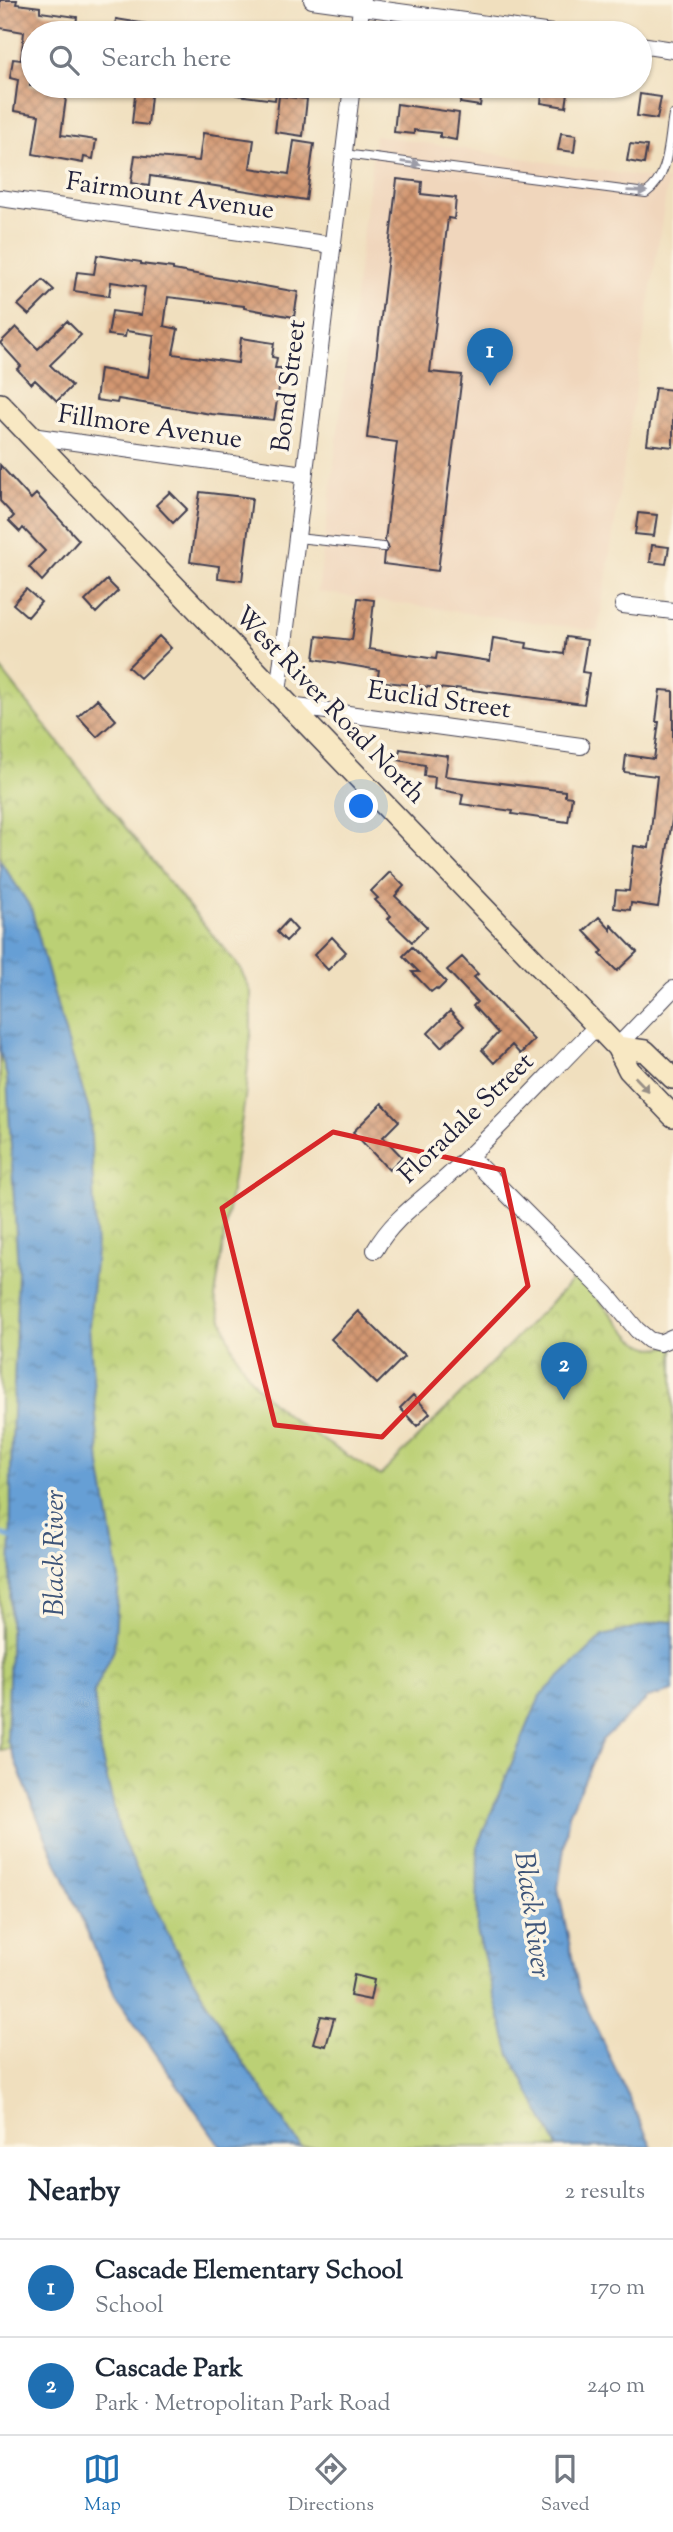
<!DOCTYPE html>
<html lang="en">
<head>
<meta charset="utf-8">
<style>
  body { margin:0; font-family:"Sorts Mill Goudy",serif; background:#f2f2f3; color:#1f2937 }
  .you { position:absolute; left:362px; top:807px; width:24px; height:24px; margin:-18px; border:5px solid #fff; border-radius:50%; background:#1a73e8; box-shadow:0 0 0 10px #1a73e833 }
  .badge { display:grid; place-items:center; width:46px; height:46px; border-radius:50%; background:#1f6fb2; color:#fff; font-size:23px; font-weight:700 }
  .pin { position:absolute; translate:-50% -58px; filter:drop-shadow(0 2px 4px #0008) }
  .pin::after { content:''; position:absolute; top:37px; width:24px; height:21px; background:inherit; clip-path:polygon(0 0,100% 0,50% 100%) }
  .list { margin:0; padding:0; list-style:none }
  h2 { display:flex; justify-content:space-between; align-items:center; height:91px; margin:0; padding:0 28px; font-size:30px }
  h2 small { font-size:23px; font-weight:400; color:#747a83 }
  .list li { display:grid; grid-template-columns:46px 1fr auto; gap:21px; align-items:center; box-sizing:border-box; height:98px; padding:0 28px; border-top:2px solid #e0e1e3 }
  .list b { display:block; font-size:26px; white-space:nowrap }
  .list p { margin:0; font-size:23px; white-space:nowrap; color:#747a83 }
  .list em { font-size:23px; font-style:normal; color:#747a83 }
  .icon { flex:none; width:38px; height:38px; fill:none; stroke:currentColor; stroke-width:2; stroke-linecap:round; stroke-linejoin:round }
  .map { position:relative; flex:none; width:673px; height:2147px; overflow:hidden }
  .search { position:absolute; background:#fff; box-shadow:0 2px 5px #0004; left:21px; right:21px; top:21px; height:77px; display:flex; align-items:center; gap:18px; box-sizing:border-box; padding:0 24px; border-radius:38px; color:#747a83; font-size:26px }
  .sheet { height:287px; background:#fff }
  nav { display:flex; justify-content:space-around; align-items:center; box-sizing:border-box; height:98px; border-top:2px solid #e0e1e3; background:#fff; font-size:19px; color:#747a83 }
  nav a { display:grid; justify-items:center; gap:4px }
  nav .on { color:#1f6fb2 }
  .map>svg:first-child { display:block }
</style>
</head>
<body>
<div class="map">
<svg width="673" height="2147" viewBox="0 0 673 2147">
  <defs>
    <pattern id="park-crowns" width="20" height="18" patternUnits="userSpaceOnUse" patternTransform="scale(1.75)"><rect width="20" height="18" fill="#bbd074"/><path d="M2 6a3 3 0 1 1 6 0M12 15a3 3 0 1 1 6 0" fill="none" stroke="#a0b265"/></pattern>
    <pattern id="water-ripples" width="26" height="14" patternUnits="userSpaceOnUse" patternTransform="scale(1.75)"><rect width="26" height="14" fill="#669fd5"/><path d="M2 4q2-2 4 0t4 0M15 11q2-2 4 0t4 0" fill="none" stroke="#5481ae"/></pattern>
    <pattern id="building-cross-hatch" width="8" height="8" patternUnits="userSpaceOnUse" patternTransform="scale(1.75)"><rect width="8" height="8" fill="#d39771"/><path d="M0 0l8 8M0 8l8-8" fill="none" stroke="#ab7b5e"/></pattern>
  </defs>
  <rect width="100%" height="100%" fill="#fcf5e5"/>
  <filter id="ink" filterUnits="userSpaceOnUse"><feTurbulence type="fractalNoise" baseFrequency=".0143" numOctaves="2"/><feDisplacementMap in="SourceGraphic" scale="14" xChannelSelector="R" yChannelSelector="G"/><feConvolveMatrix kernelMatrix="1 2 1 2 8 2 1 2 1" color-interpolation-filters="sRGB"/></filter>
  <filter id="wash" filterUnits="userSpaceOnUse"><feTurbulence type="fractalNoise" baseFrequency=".00686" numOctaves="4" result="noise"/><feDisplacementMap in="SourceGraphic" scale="28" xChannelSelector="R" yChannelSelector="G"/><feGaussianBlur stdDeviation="1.57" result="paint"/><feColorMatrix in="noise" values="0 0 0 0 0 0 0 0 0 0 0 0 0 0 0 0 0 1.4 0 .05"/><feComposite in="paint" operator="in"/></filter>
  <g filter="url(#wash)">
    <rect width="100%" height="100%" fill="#f0dfbe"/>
    <path fill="#f0d6bc" d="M375 135 668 181 598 631 318 592Z"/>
    <path fill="url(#park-crowns)" stroke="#6e7958" stroke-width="2" d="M0 668 167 880 240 968 251 992V1032L245 1098 215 1297C222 1320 229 1343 241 1364 271 1416 332 1444 380 1476L577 1276 633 1338C648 1349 655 1350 673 1345V1658L611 1676 520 1839 608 2147H252L61 1741 0 1750Z"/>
    <path fill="url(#water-ripples)" stroke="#446088" stroke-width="2" d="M0 860 31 908 60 1016 90 1114 96 1251 89 1326 100 1465 119 1579 114 1650 94 1692 100 1750 121 1837 174 1946 232 2046 301 2147H221L115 1995 43 1831 7 1740 10 1648 11 1467 18 1271 7 1077 0 1051Z
      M662 1621 673 1622V1691L648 1698 602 1740 569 1814 558 1888 579 1991 652 2147H558L510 2055 477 1931 478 1844 540 1696 603 1636Z"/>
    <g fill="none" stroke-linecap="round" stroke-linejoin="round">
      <path stroke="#669fd5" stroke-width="5" d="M0 1534 17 1539"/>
    </g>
    <g id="blocks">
      <path fill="url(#building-cross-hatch)" d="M0 0H17L16 4 40 7V12L77 17 75 33H33L30 86 67 91 61 135 96 140 93 159 84 157 83 163 33 154 39 115 14 111 18 80 10 78 13 59 21 60 24 32 0 28Z
        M116 19 154 25V33H114Z
        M136 86H152L148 125 132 123Z
        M237 86H277L275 100 236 95Z
        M463 86H483L480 106 460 103Z
        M543 86H569L566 107 541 103Z
        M640 94 661 97 657 119 637 116Z
        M279 96 307 99 303 136 275 132Z
        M397 104 459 113 456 140 440 137V133L414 130V134L394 132Z
        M203 133 254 140 250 168 289 174 294 141 314 144 306 200 150 176 149 186 131 183 135 155 199 161Z
        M561 133 576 135 574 152 558 150Z
        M630 144 647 146 644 164 627 161Z
        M397 179 422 182 421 194 456 198 454 219 448 218 430 372 462 375 438 571 383 564 384 553 389 548 385 541 397 442 367 438Z
        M97 255 141 262V264L173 268V270L298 292 294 317 244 308V306L168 297 164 326 178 329 173 354 238 363 241 338 274 343 272 357 277 358 275 368H282L274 420 211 414 118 399 117 403 96 400 100 369 148 377 154 335 126 331 125 337 108 335 112 311 141 315 145 287 111 282 109 296 74 291 77 272 94 274Z
        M43 280 54 290 29 315 18 305Z
        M67 321 81 335 50 365 72 386 57 401 35 380 31 384 17 369 21 366 0 343 16 327 38 349Z
        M655 388 673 390V447L647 444Z
        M0 465 31 499 36 494 79 540 42 581 29 567 45 551 23 528 20 532 9 521 14 516 0 501Z
        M170 492 187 509 173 523 156 505Z
        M200 492 252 498 242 581 218 578 219 566 190 562Z
        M638 513 657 515 654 536 635 534Z
        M652 545 669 547 666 564 650 562Z
        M107 580 118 591 96 613 85 601Z
        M26 589 41 602 28 617 13 604Z
        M358 598 374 600 369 649 436 659 437 653 490 661 493 638 527 643 526 648 564 654 566 637 587 640 582 672 589 673 584 704 456 688 455 690 377 681 379 670 314 659 317 636 352 640Z
        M159 636 171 648 140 678 128 667Z
        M660 690 673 691V814L658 907 631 903 630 910 614 908 616 890 629 891 634 846 649 848 657 776 624 772 626 755 654 759 659 722H656Z
        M97 699 116 720 97 737 78 716Z
        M400 749 448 756 445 776 565 791V796L572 797 568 822 512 814 513 811 461 804 463 794 434 789 435 777 424 776 425 765 398 760Z
        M390 872 404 886 395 896 427 927 412 942 388 919 391 916 375 900 378 898 371 891Z
        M599 917 611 930V925L637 952 617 971 600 954 603 951 584 931Z
        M288 920 297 930 286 941 277 932Z
        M332 937 346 952 328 970 314 955Z
        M412 947 446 982 438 990 436 988 431 992 412 972H419L403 956Z
        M462 957 478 974 474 977 534 1040 520 1054 512 1045 494 1063 482 1050 498 1033 473 1006 477 1002 447 970Z
        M450 1011 464 1026 441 1047 428 1033Z
        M382 1103 399 1121 383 1137 402 1157 389 1170 353 1132Z
        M358 1311 404 1357 377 1384 331 1339Z
        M413 1395 430 1413 417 1426 400 1408Z
        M354 1975 374 1980 370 2000 350 1996Z
        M321 2016 334 2018 326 2046 313 2043Z"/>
    </g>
  </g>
  <g filter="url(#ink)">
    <use href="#blocks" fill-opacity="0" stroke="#413e4f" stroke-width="2"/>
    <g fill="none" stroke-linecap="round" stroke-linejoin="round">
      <g stroke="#413e4f" stroke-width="10">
        <path id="lane" d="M344 154 646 193C670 176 668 142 673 115
          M297 538 383 547"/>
      </g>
      <g stroke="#413e4f" stroke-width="18">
        <path id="street" d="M312 0 552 33
          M358 33 362 0
          M640 45 673 50
          M0 198 332 245
          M31 436 304 474
          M623 605 673 611
          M278 693 352 86
          M290 706 581 746
          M617 1047 673 989
          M469 1156 606 1293 637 1330 649 1340 660 1343 673 1337
          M375 1250C393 1218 423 1199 450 1174 501 1127 548 1075 597 1026"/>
      </g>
      <g stroke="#413e4f" stroke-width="24">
        <path id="secondary" d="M0 404 597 1026 617 1047 629 1070 673 1116
          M617 1047 645 1051 673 1078"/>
      </g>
      <use href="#lane" stroke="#fff" stroke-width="8"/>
      <use href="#street" stroke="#fff" stroke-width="16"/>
      <use href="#secondary" stroke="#f8e8c3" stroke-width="21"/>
    </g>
    <defs><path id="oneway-solid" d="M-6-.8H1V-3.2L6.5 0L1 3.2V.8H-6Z" transform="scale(1.75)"/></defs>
    <g fill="#9c9ca7">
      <use href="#oneway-solid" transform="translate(411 163) rotate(7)"/>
      <use href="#oneway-solid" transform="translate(637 191) rotate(2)"/>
    </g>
    <use fill="#988f86" href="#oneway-solid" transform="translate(642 1084) rotate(46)"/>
  </g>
  <path fill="none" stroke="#d62828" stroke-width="5" stroke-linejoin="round" d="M333 1132 503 1170 528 1286 382 1437 275 1425 222 1208Z"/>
  <g text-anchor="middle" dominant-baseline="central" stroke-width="7" stroke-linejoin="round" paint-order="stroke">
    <g font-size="26" fill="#22223b" stroke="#fcf5e5">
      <text transform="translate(170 197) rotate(8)">Fairmount Avenue</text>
      <text transform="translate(290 386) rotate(-83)">Bond Street</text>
      <text transform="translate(150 428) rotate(8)">Fillmore Avenue</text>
      <text transform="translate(439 701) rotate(8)">Euclid Street</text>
      <text transform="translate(329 706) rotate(46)">West River Road North</text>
      <text transform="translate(467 1119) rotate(-44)">Floradale Street</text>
    </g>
    <g font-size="28" font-style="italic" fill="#3d5479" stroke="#fcf5e5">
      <text transform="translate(56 1553) rotate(-90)">Black River</text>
      <text transform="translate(531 1915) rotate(82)">Black River</text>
    </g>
  </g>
</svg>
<div class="you"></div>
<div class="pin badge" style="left:490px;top:386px">1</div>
<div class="pin badge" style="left:564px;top:1400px">2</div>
<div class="search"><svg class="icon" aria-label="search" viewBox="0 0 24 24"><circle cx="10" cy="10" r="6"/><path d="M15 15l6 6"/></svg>Search here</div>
</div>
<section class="sheet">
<h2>Nearby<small>2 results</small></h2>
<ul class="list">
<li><span class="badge">1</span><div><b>Cascade Elementary School</b><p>School</p></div><em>170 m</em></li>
<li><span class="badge">2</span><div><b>Cascade Park</b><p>Park · Metropolitan Park Road</p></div><em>240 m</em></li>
</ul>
</section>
<nav>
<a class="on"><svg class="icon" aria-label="map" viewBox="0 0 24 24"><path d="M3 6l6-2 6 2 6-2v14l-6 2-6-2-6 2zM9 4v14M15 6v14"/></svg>Map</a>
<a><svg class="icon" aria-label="directions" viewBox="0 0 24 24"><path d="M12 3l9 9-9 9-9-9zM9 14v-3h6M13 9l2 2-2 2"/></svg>Directions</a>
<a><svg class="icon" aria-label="saved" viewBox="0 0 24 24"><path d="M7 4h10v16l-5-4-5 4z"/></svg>Saved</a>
</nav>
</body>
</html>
